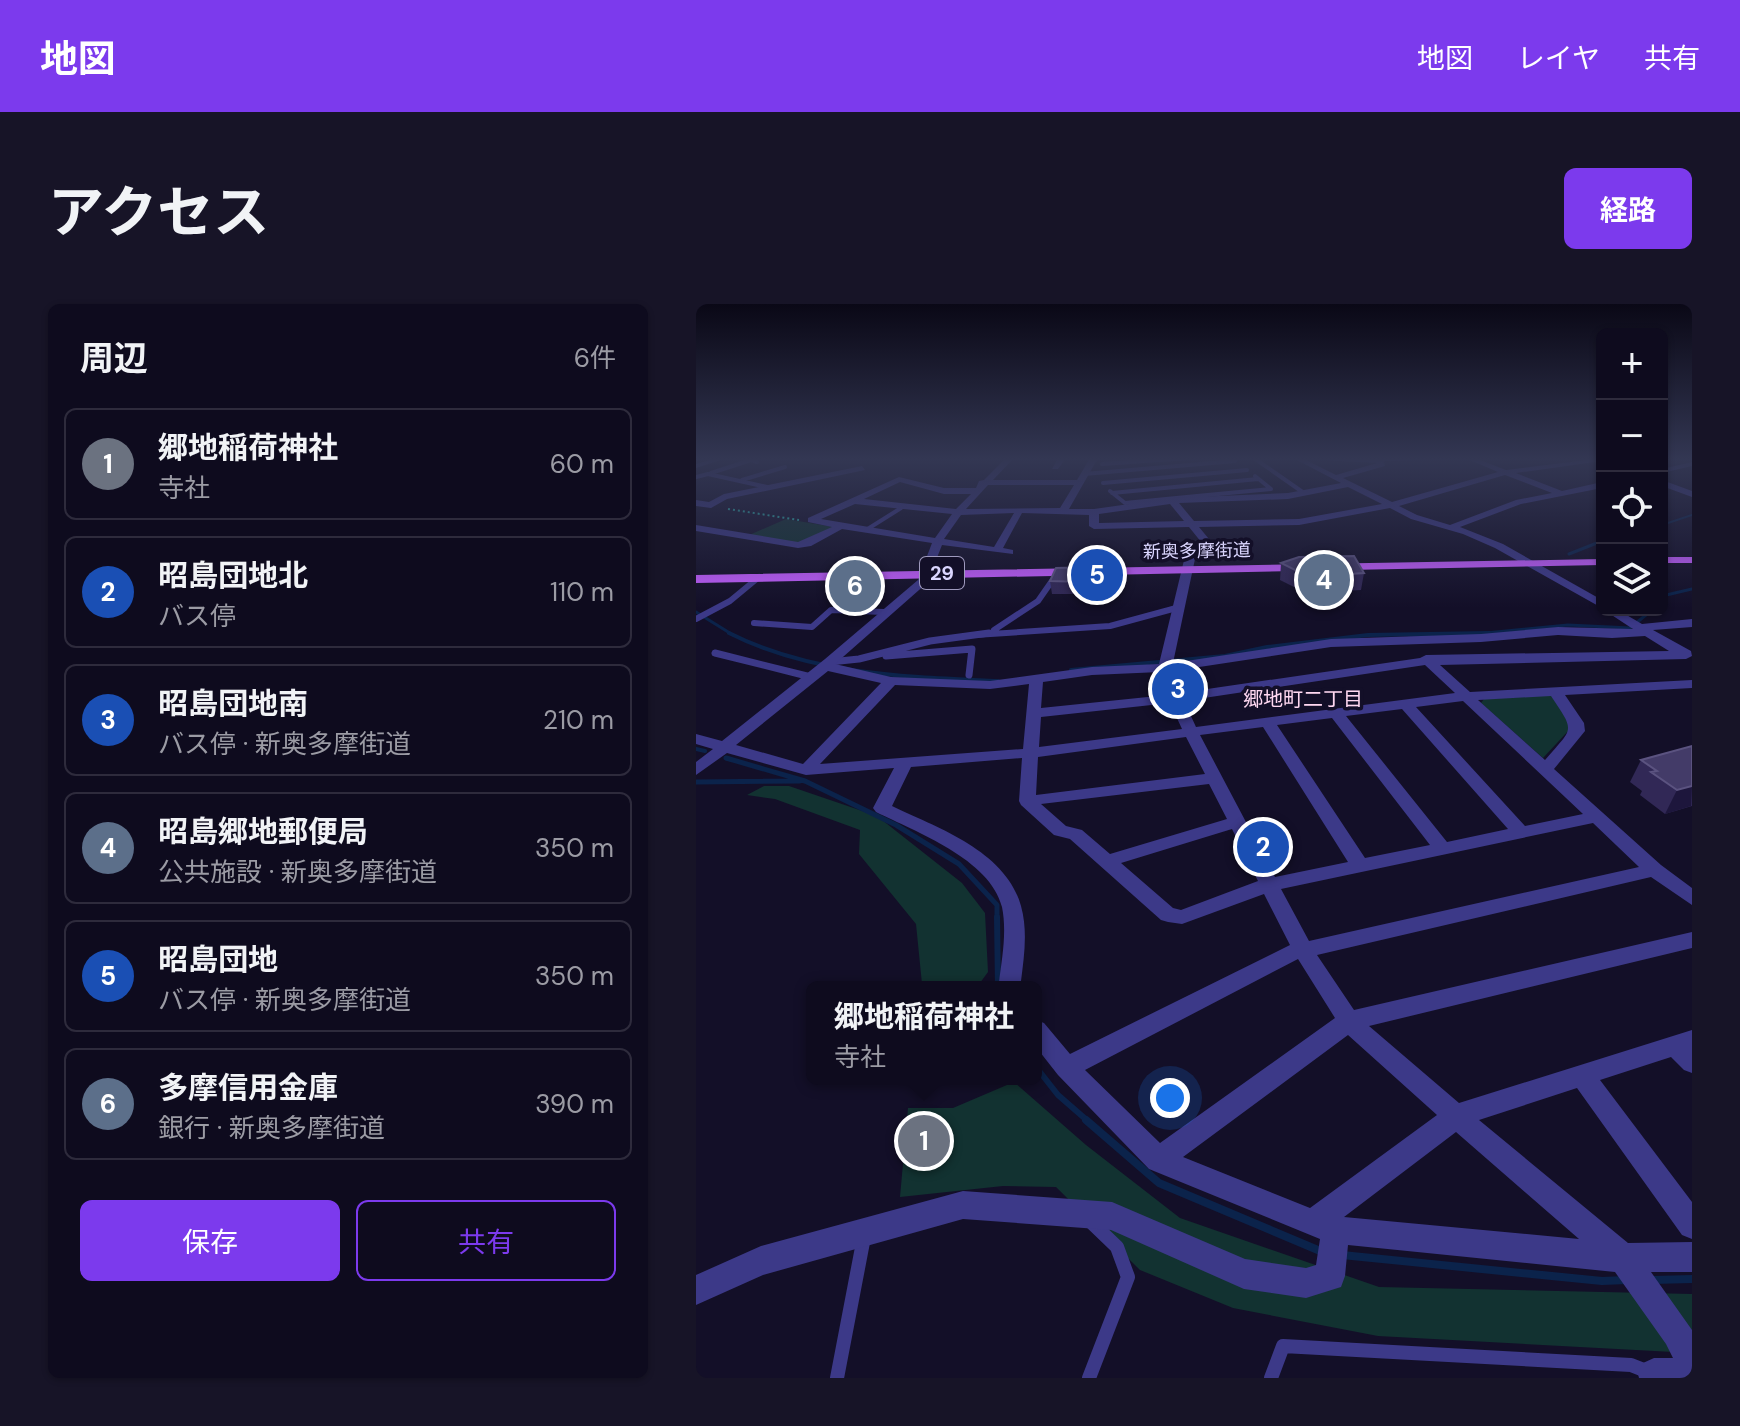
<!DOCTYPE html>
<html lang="ja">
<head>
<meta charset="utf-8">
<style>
  body { margin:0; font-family:"DM Sans","Noto Sans JP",sans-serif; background:#171427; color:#f1f3f6 }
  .controls { position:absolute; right:24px; top:24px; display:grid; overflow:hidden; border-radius:12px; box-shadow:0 2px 6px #0004 }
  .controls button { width:72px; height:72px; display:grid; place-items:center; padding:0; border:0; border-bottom:2px solid #2e2b3c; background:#0e0b1e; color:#f1f3f6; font:40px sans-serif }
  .you { position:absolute; left:474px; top:794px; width:28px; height:28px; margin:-20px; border:6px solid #fff; border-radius:50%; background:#1a73e8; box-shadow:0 0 0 12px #1a73e833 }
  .badge { display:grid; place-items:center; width:52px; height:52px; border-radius:50%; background:#7c3aed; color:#fff; font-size:26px; font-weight:700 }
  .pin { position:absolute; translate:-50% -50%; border:4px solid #fff; box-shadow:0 2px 8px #0006 }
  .popup { position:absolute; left:110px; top:677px; width:236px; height:104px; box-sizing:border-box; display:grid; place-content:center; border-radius:12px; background:#0e0b1e; filter:drop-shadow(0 2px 6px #0005); font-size:26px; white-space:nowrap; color:#9b9ba4 }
  .popup b { font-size:30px; color:#f1f3f6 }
  .popup::after { content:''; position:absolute; left:50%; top:100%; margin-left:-16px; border:16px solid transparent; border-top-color:#0e0b1e }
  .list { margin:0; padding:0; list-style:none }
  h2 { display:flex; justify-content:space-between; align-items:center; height:104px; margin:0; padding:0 32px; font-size:34px }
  h2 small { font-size:26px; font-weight:400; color:#9b9ba4 }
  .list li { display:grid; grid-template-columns:52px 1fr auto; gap:24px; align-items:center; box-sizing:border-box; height:112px; margin:0 16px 16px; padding:0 16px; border:2px solid #2e2b3c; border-radius:12px }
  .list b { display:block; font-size:30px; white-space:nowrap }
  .list p { margin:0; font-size:26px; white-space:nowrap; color:#9b9ba4 }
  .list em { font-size:26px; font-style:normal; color:#9b9ba4 }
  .actions { display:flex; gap:16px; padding:24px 32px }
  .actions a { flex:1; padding:18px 0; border:2px solid #7c3aed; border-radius:12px; text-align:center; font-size:28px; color:#7c3aed }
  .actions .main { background:#7c3aed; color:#fff }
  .icon { flex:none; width:44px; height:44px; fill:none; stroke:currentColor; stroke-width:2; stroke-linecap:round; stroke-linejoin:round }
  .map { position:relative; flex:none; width:996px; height:1074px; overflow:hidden; border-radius:12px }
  header { display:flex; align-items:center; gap:48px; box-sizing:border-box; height:112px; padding:0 40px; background:#7c3aed; color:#fff }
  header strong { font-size:38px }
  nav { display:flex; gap:44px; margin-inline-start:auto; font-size:28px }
  .intro { display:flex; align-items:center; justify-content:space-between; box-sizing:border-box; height:192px; padding:0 48px }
  h1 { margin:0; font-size:56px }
  .button { padding:20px 36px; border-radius:12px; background:#7c3aed; color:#fff; font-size:28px; font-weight:700 }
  main { display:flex; gap:48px; padding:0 48px }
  aside { flex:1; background:#0e0b1e; border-radius:12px; box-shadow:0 2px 6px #0004 }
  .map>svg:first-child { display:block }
</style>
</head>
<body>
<header>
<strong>地図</strong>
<nav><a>地図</a><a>レイヤ</a><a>共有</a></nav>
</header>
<div class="intro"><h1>アクセス</h1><a class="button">経路</a></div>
<main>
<aside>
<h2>周辺<small>6件</small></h2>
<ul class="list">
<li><span class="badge" style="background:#6b7280">1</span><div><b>郷地稲荷神社</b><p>寺社</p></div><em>60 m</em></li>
<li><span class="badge" style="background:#1a4fb4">2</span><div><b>昭島団地北</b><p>バス停</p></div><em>110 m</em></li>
<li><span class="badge" style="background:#1a4fb4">3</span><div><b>昭島団地南</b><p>バス停 · 新奥多摩街道</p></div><em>210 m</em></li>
<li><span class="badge" style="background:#5c6f8a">4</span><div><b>昭島郷地郵便局</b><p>公共施設 · 新奥多摩街道</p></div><em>350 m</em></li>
<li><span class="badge" style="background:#1a4fb4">5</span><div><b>昭島団地</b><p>バス停 · 新奥多摩街道</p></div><em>350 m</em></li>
<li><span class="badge" style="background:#5c6f8a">6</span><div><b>多摩信用金庫</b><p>銀行 · 新奥多摩街道</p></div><em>390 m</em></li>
</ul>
<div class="actions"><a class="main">保存</a><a>共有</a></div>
</aside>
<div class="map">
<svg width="996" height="1074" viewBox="0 0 996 1074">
  <rect width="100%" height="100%" fill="#130f28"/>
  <path fill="#123231" d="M90 215 138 223 102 239 51 232Z
    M855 391 875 418 874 425 847 454 785 399 788 395Z
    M68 482H93L181 512 266 579 289 609 292 668 281 683H241L226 680 220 620 163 550 164 526 79 495 51 491Z
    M318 778 390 841 484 914 683 983 996 990V1049L682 1032 537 1004 444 966 360 883 307 882 204 893 212 804H257Z"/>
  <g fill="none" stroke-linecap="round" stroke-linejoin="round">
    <path stroke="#0b234b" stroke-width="2" d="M966 221 996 211"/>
    <path stroke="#0b234b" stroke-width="3" d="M873 250 906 237
      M966 292 996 285
      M0 308 37 331
      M712 331 780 330 872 321 934 324 956 306"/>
    <path stroke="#0b234b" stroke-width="4" d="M33 329C116 371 212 373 302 377
      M375 366 529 352 571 343 672 331 794 329
      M0 445 9 447
      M30 454 37 456"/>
    <path stroke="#0b234b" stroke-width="5" d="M30 454 109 477 200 521 263 560 301 601V615
      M0 478 104 477"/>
    <path stroke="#0b234b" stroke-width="6" d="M301 613 302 683
      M340 763 362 791 393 818"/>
    <path stroke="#0b234b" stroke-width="8" d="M390 816 463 879 629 949
      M646 951 906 977 931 976
      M957 976 996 975"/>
    <path stroke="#2dbcb3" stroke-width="2" stroke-dasharray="2 3" stroke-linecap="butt" d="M32 205 103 216"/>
    <path stroke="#3c3988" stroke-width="4" d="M558 154 608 189
      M463 156 494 154
      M406 160 463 156
      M15 169 55 156 61 158
      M388 170 539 157
      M0 173 12 170 71 183
      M46 176 89 163
      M407 179 551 166
      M414 187 429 199 501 192
      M416 189 562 175
      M505 196 501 192 575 185 559 172
      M170 226 205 204"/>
    <path stroke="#3c3988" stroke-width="6" d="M0 315 34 297 63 273
      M58 319 116 323 135 306 188 308
      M298 326 342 297 358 274
      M279 331 414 322 484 303"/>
    <path stroke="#3c3988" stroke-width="7" d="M19 349 115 373
      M190 352 276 345 273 371
      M134 358 163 355 234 337 293 329"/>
    <path stroke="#3c3988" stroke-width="14" d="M141 1074 168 933
      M393 1074 432 973 421 943 395 918
      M575 1074 587 1042 935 1061 958 1070 959 1074"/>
    <path fill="#3c3988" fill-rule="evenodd" d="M21 154 28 155 0 164V160Z
      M310 154H318L297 176H381L394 154H402L373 205H398L476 194 592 189 645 179 597 154H606L640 171 681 159 626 156 622 154H730L726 156 688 157 689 162 647 174 696 198 802 168 769 154H779L810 166 906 154V157L820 169 866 187 906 178V184L825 200 764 223 807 240 906 296V304L799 244 767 230 715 215 694 204 603 221 503 223 527 252 522 255H499L477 359 635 335 785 330 862 323 937 325 908 306H922L946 320 996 315V323L957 326 995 347 996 352 990 355 744 361 774 388 996 376V384L869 391 888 419 889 427 858 465 965 561 996 584V601L955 573 621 651 658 706 996 628V644L673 722 763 799 996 726V769L988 766 975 753 904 776 996 898V935L986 931 881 784 783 816 932 939 996 938V968H955L996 1026V1074H943L942 1070 947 1059 958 1054H977L970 1040 919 968 652 941 649 972 645 983 610 994 548 985 415 926 267 915 67 971 0 1001V971L65 942 267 887 416 898 549 955 610 964 620 961 624 935 453 865 362 771 340 743V716L348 719 374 750 594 641 568 590 486 620 472 618 465 616 374 535 358 531 325 501 323 497 326 454 215 463 196 502C242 524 310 547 325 602 332 627 328 653 325 677L328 683H306L303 678C306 654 311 628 306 603 294 555 220 528 180 508L177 504 198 464 110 471 31 449 0 471V458L17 445 0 440V430L26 437 129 355 222 276 236 239 146 225 115 242 102 244 0 227V221L102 238 136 223 112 218V214L203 173 248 184H280L283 177 288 176ZM809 171 856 189 820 196 754 221 721 211 703 202ZM204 178 248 190H275L260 205 168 195ZM292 181H378L364 204 270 205ZM652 183 686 200 603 215 498 217 483 199 592 195ZM159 200 256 210 239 234 125 215ZM474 200 488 217 403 219V210ZM318 209 298 243 248 235 265 211ZM326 209 393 211V222L398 225 493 223 514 249H494L489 252 463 360 396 363 294 377 195 373 139 360 231 279 246 241 317 250V246L307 244ZM862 331 916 334 949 332 973 347 730 351 724 354 484 389 477 367 635 343 785 338ZM729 361 759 389 500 423 488 397ZM132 367 185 379 107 460 40 441ZM464 368 471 391 345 404 347 378 396 371ZM333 380 327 445 124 460 199 381 294 385ZM855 392C880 429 877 423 849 456L782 396ZM767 397 887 510 829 522 720 403ZM474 399 486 425 343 443 345 413ZM706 405 812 525 751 538 650 412ZM636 414 734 541 669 554 581 421ZM567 423 652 558 579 573 504 431ZM490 433 509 470 340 491 342 453ZM513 480 531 515 414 550 386 526 370 522 345 500ZM897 519 943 563 613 637 585 585ZM536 525 562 577 485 606 477 604 425 559ZM602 655 639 714 464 839 389 766ZM652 731 741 811 614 904 487 853ZM760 828 883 935 648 913Z
      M362 154H370L362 165H356Z
      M996 158V162L966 169V165Z
      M166 162 169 166 31 195 15 204 0 202V196L13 198 28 190Z
      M966 176 996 187V193L966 182Z"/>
    <path fill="#c25dff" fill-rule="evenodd" d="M966 253H996V259H966Z
      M906 255V261L0 279V271Z"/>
    <path stroke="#2dbcb3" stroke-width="2" stroke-dasharray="2 3" stroke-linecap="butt" d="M412 272 413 262"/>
  </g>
  <path fill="#312856" d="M585 259 668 269 665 286 618 289 614 283 604 286 584 276Z
    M397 275 391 290H356L354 277Z
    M996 442V502L969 510 944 491 946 487 934 478 945 456Z"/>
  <path fill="#1d163c" d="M499 154H520L499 155Z
    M396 263 397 275 391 290 390 278Z
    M616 265 614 283 604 286 605 269Z
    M996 482 995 502 969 510 981 486Z"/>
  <path fill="#433b68" stroke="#5b5380" stroke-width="2" d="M658 252 668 269 620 272 616 265 605 269 585 259 603 253Z
    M396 263 390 278 354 277 360 264Z
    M996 442V482L981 486 955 468 961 467 945 456Z"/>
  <linearGradient id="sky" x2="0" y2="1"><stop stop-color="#0a0816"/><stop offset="0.51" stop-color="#333753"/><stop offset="1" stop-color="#333753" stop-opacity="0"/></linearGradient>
  <rect width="996" height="304" fill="url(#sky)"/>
  <g text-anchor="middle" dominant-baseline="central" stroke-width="7" stroke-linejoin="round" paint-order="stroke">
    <g font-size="18" fill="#dbd6ff" stroke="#130f28">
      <text transform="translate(501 247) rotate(-1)">新奥多摩街道</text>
    </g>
    <rect fill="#130f28" stroke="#9f9abe" stroke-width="2" x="224" y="253" width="44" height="32" rx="6"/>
    <g font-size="20" font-weight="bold" fill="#dbd6ff">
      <text x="246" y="269">29</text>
    </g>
    <g font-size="20" fill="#ffd8f1" stroke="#130f28">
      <text x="607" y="395">郷地町二丁目</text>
    </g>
  </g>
</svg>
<div class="controls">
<button>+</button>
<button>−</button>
<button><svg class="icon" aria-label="locate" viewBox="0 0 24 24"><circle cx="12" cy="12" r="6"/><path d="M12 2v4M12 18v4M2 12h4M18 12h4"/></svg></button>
<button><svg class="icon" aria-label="layers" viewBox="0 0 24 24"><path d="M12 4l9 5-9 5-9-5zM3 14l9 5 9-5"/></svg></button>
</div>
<div class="you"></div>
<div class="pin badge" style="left:228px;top:837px;background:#6b7280">1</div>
<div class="popup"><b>郷地稲荷神社</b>寺社</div>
<div class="pin badge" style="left:567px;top:543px;background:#1a4fb4">2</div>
<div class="pin badge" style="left:482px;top:385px;background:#1a4fb4">3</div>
<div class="pin badge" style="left:628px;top:276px;background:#5c6f8a">4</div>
<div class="pin badge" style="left:401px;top:271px;background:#1a4fb4">5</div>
<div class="pin badge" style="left:159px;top:282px;background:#5c6f8a">6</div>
</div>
</main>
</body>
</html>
